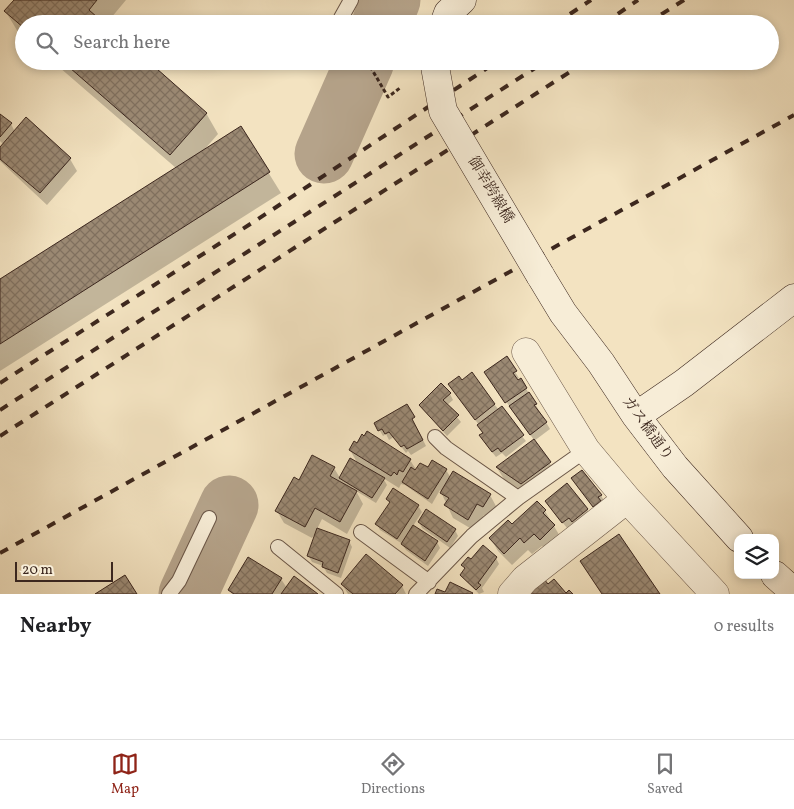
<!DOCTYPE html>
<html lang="en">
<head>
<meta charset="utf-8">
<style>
  body { margin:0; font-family:Vollkorn,"Noto Serif JP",serif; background:#f2f2f2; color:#202124 }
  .controls { position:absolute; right:15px; bottom:15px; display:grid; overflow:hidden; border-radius:10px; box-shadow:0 2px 8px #0003 }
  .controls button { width:45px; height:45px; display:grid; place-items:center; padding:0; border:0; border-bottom:1px solid #e0e0e0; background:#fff; color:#202124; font:25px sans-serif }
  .scale { position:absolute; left:15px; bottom:12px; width:98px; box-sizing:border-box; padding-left:5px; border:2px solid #3c271e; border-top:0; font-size:14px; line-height:18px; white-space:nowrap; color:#3c271e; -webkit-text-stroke:4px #f7edd7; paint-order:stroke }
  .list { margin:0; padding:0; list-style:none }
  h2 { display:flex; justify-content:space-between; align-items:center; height:65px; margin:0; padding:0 20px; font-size:21px }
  h2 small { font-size:16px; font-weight:400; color:#757577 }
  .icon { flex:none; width:28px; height:28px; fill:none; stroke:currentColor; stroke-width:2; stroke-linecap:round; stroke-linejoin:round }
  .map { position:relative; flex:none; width:794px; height:594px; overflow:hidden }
  .search { position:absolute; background:#fff; box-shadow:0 2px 8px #0003; left:15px; right:15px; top:15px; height:55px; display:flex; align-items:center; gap:12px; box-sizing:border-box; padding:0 18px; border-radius:28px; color:#757577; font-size:19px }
  .sheet { height:145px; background:#fff }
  nav { display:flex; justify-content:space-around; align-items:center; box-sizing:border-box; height:70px; border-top:1px solid #e0e0e0; background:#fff; font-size:14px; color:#757577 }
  nav a { display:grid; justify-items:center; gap:2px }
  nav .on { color:#8f2418 }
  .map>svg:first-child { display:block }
</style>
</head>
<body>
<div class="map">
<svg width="794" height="594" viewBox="0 0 794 594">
  <defs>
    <pattern id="building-cross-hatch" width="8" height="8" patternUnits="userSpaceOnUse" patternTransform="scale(1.25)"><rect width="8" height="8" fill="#9b8973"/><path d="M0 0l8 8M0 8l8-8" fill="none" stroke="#80705e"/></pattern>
  </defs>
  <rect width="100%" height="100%" fill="#f3e3c1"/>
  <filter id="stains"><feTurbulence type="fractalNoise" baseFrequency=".004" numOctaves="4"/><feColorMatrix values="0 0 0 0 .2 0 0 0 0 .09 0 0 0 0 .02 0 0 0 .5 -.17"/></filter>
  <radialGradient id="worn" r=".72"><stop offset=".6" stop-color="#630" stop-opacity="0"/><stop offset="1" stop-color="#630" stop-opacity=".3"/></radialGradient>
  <path fill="#0003" d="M16 0H126L106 24H24V37L18 32 6 12Z
    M52 61H146L206 113 218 134 204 150 240 127 281 193 0 371V280L176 168Z
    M0 116 11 124 15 132 70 159 77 171 47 205 0 161V149L4 145 0 141Z
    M506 358 519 378 516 380 518 382 521 380 550 429 534 441 557 474 528 495 504 479 497 468 534 440 489 378Z
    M453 390 494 404 526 441 506 457 502 453 496 457 484 442V433L479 425Z
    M450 394 453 400 447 405 461 422 447 436 420 406Z
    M406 406 426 446 411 455 408 451 406 453 394 437 389 440 386 434 383 436 376 424Z
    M350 450 410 460 417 471 446 470 451 478 490 495 497 508 490 519 484 515 475 531 453 518 440 490 432 504 405 485 401 484 399 488 383 478 387 485 376 503 356 491 363 504 347 534 322 519 317 529 349 541 352 547 341 578 327 573 323 566 312 562 308 555 316 533 312 538 284 523 277 511 299 482 334 468 340 478 351 459 358 464Z
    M576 485 601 495 604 501 598 512Z
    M387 499 418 506 422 512 413 526 437 542 440 548 428 566 406 550 401 543 380 530 377 524 390 504Z
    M550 507 587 509 591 515 577 527 573 523 567 528Z
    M545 511 561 538 547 551 542 546 532 554 528 550 512 565 498 551 491 539 512 526Z
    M419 522 455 530 458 536 450 548 422 528Z
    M496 558 499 564 482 588 484 592 479 594 461 575 466 570 463 565 471 561Z
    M294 578 316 594H232L229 590 281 579 287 588Z
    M342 584 402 586 406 594H348Z"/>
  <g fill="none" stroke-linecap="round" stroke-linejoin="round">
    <path stroke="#b5a38a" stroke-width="59" d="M381 24 391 0
      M324 154 365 61
      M188 594 229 505"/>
  </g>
  <path fill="url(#building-cross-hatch)" stroke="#3c271e" d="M14 0H97L89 10 105 24H24V28L4 11Z
    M62 61H148L207 113 170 155Z
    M0 114 12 123 0 137Z
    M26 117 71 158 40 193 0 159V147Z
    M241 126 270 172 0 344V279Z
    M507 356 517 371 513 373 518 380 521 378 527 388 505 403 484 372Z
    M472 372 495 404 475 420 448 384 459 376 462 380Z
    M441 383 451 393 443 400 459 415 443 431 419 405Z
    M529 392 537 404 534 405 547 422 530 435 509 406Z
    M407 404 415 417 412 419 423 440 407 449 404 445 401 447 389 432 385 434 382 429 378 431 374 423Z
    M502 406 524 435 501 452 498 448 492 452 479 435 483 433 477 425Z
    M367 431 411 459 403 472 399 470 397 475 394 472 391 476 349 450 354 441 357 443 362 434 364 436Z
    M534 439 551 462 521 484 496 467Z
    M312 455 335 467 330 476 357 491 340 522 315 508 305 527 275 511 294 477 299 480Z
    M350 458 385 478 372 498 339 478Z
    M432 460 447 469 428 499 402 482 411 467 415 470 420 463 428 467Z
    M582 470 602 495 598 497 601 501 593 507 571 478Z
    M453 471 491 494 483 507 477 504 468 520 444 505 449 498 440 493Z
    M567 483 588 509 572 522 569 518 562 523 545 501Z
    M393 488 419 505 397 539 375 524 390 502 386 499Z
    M537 501 546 510 543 513 555 525 540 540 534 534 524 543 520 538 504 554 489 538 508 520 512 524Z
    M426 509 456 529 447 542 418 522Z
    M413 525 438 541 425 561 401 544Z
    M317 528 350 540 338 573 322 567 323 562 307 556Z
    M619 534 660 594H602L580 561Z
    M483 545 497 557 478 583 481 585 476 590 460 575 465 568 461 565 468 557 471 559Z
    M366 554 403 585 395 594H353L341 584Z
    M248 557 282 578 272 594H234L228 590Z
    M125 575 137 594H95Z
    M294 576 318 594H281Z
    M544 579 548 584 554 579 566 593 569 590 573 594H529Z
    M450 582 473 593 472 594H435L437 589 445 592Z"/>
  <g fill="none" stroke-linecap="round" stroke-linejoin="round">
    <g stroke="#6a5647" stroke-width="16">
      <path id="lane" d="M341 18 351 0
        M435 437 446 448 518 498
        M361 532 429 582
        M278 547 336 594
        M169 594 179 581 209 518
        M416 594 472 536 518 498 586 450"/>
    </g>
    <g stroke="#6a5647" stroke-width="29">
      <path id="street" d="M526 352 586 450 627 499 715 594
        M512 594 525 579 627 499"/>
    </g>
    <g stroke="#3c271e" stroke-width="29">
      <path id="secondary" d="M444 24 448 13 462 0
        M540 275 563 313 601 363 636 416 675 467 739 538
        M636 416 684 383 794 298
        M775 575 794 592"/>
    </g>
    <path stroke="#3c271e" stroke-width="3" stroke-dasharray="4 2.5" stroke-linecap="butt" d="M367 61 388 97 400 88"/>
    <use href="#lane" stroke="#f7edd7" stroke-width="14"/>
    <use href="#street" stroke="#f7edd7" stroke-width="28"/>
    <use href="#secondary" stroke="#f7edd7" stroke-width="28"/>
    <path stroke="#3c271e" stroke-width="4" stroke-dasharray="9 9" stroke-linecap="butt" d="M555 24 591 0
      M603 24 638 0
      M646 24 684 0
      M0 383 255 221 498 61
      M0 410 546 61
      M0 436 587 61
      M0 553 794 115"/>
    <g stroke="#3c271e" stroke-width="29" stroke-linecap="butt">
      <path id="secondary-bridge" d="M434 61 443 111 540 275"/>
    </g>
    <use href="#secondary-bridge" stroke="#f7edd7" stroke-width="28"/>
  </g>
  <g text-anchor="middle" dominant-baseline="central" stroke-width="5" stroke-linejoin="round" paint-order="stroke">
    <g font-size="15" fill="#3c271e" stroke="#f7edd7">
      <text transform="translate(490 190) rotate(59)">御幸跨線橋</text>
      <text transform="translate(647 429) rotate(54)">ガス橋通り</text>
    </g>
  </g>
  <rect width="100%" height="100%" filter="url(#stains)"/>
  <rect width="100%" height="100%" fill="url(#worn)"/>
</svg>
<div class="controls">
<button><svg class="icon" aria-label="layers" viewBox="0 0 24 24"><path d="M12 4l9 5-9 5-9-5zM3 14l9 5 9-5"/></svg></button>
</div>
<div class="scale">20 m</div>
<div class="search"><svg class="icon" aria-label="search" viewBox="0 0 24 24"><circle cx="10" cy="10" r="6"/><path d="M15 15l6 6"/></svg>Search here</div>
</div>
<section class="sheet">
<h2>Nearby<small>0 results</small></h2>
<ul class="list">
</ul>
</section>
<nav>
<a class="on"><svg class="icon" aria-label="map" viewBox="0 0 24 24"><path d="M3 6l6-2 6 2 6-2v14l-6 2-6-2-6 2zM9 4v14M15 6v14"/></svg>Map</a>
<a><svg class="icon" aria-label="directions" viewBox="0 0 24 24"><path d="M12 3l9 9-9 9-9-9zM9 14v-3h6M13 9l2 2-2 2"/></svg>Directions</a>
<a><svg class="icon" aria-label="saved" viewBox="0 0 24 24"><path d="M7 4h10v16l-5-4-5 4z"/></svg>Saved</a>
</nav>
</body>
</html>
